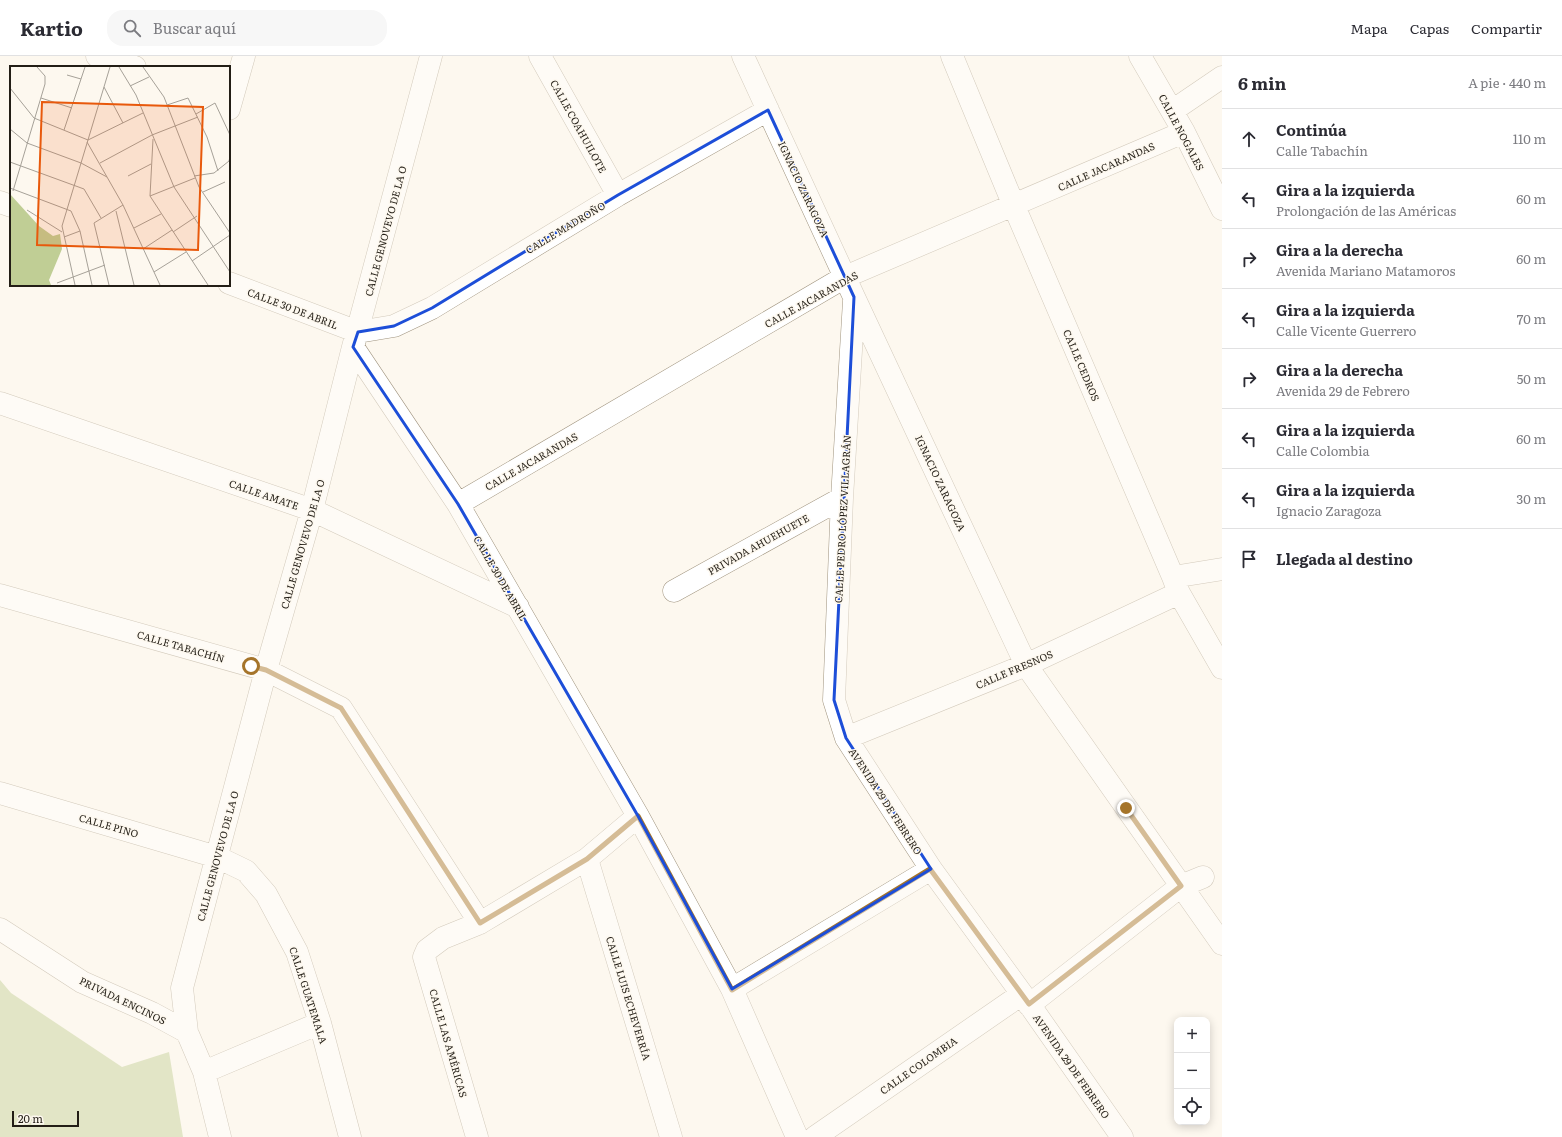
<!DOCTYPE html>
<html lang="es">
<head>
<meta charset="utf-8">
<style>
  body { margin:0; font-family:Literata,serif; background:#f7f7f7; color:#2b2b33 }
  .controls { position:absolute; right:12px; bottom:12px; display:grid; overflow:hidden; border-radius:8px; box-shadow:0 2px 10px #0003 }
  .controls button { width:36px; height:36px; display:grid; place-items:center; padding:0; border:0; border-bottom:1px solid #e1e1e2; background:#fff; color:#2b2b33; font:20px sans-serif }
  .scale { position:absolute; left:12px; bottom:10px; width:67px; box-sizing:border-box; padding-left:4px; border:2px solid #231e16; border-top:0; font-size:11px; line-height:14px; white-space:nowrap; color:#231e16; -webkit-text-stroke:3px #fdf8ef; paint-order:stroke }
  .stop { position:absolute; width:12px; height:12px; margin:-9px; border:3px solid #a5742a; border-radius:50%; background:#fff }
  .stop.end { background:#a5742a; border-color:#fff; box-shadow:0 1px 4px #0008 }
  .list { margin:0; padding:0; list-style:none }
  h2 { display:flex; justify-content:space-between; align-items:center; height:52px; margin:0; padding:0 16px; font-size:17px }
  h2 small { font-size:13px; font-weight:400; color:#7c7c81 }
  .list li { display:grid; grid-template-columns:26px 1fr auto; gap:12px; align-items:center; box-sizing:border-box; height:60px; padding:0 16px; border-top:1px solid #e1e1e2 }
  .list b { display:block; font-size:15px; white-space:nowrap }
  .list p { margin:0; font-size:13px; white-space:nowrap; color:#7c7c81 }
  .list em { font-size:13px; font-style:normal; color:#7c7c81 }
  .icon { flex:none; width:22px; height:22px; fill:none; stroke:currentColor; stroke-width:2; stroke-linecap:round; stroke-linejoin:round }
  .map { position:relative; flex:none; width:1222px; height:1081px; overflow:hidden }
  header { display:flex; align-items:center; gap:24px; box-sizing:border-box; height:56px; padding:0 20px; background:#fff; border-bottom:1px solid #e1e1e2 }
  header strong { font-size:19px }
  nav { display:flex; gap:22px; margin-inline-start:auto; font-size:14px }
  .search { width:280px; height:36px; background:#f7f7f7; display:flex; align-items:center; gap:10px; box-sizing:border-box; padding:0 14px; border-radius:16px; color:#7c7c81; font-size:15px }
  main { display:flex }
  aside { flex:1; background:#fff }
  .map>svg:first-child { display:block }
</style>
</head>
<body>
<header>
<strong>Kartio</strong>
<div class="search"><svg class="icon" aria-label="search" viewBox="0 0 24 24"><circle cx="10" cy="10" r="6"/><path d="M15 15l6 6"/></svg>Buscar aquí</div>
<nav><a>Mapa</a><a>Capas</a><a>Compartir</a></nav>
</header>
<main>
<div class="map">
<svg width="1222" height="1081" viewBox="0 0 1222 1081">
  <rect width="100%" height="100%" fill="#fdf8ef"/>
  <path fill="#c0ce95" d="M0 924 11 937 122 1011 169 996 183 1081H0Z"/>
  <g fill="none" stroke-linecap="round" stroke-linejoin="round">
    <g stroke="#a0947f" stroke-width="23">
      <path id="street" d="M97 0 135 11
        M540 0 618 139
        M743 0 854 241 1026 609 1222 888
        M952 0 1014 150 1173 521 1179 537 1222 612
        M1140 0 1184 76 1222 153
        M229 53 244 0
        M1172 55 1222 21
        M0 146 11 150
        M229 227 358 276 394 270 432 252 618 139 768 54
        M854 245 842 442 834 644 846 682 931 813 1022 938 1122 1081
        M353 291 458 448 638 760 732 933 797 1081
        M0 347 312 454 518 551
        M458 448 845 221 1184 76
        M1173 521 1222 513
        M674 535 842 442
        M0 539 266 614 341 652 480 867
        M846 682 1026 609 1179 537
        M0 737 217 801 246 815 266 838 297 896 320 967 350 1081
        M587 803 671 1081
        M0 873 82 926 152 957 187 976
        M732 933 931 813
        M1029 949 1181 830 1203 821
        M204 1016 320 967
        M220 1081 204 1016 187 976 182 932 266 614 312 454 353 291 431 0
        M477 1081 424 901 427 894 443 882 480 867 587 803 638 760
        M815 1081 1022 938"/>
    </g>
    <use href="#street" stroke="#fff" stroke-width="22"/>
  </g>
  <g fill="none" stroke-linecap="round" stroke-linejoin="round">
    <path stroke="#a5742a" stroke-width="5" d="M251 610 266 614 341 652 480 867 587 803 638 760 732 934 930 813 1029 948 1181 830 1126 752"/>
  </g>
  <path d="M0 0H1222V1081H0ZM768 54 854 241 834 644 846 682 931 813 732 933 638 760 458 448 353 291 358 276 394 270 432 252 618 139Z" fill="#fdf8ef" fill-opacity=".55" fill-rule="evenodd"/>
  <path fill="none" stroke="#1d4ed8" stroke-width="3" stroke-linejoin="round" d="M768 54 854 241 834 644 846 682 931 813 732 933 638 760 458 448 353 291 358 276 394 270 432 252 618 139Z"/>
  <g text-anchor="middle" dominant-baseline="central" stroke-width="3" stroke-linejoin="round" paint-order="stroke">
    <g font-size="10" fill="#231e16" stroke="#fdf8ef">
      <text transform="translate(579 70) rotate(61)">CALLE COAHUILOTE</text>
      <text transform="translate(1182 76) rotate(62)">CALLE NOGALES</text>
      <text transform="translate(1106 110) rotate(-24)">CALLE JACARANDAS</text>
      <text transform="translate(804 133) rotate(65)">IGNACIO ZARAGOZA</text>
      <text transform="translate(565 171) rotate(-31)">CALLE MADROÑO</text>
      <text transform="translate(385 175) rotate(-75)">CALLE GENOVEVO DE LA O</text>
      <text transform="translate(811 243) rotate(-29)">CALLE JACARANDAS</text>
      <text transform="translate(293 252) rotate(21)">CALLE 30 DE ABRIL</text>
      <text transform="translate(1082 309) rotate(67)">CALLE CEDROS</text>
      <text transform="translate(531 405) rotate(-30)">CALLE JACARANDAS</text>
      <text transform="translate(941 427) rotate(65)">IGNACIO ZARAGOZA</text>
      <text transform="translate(264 438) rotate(19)">CALLE AMATE</text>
      <text transform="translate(842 463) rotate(-87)">CALLE PEDRO LÓPEZ VILLAGRÁN</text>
      <text transform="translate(302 488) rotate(-74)">CALLE GENOVEVO DE LA O</text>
      <text transform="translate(758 488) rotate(-29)">PRIVADA AHUEHUETE</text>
      <text transform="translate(501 522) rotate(60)">CALLE 30 DE ABRIL</text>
      <text transform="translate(181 590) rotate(16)">CALLE TABACHÍN</text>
      <text transform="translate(1014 613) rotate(-23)">CALLE FRESNOS</text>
      <text transform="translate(886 745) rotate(57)">AVENIDA 29 DE FEBRERO</text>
      <text transform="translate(109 769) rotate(16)">CALLE PINO</text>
      <text transform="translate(217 800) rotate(-75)">CALLE GENOVEVO DE LA O</text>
      <text transform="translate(309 939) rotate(72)">CALLE GUATEMALA</text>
      <text transform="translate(629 942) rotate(73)">CALLE LUIS ECHEVERRÍA</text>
      <text transform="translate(123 944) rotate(26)">PRIVADA ENCINOS</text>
      <text transform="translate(449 987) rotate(74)">CALLE LAS AMÉRICAS</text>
      <text transform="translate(918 1009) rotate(-35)">CALLE COLOMBIA</text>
      <text transform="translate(1072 1010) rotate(55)">AVENIDA 29 DE FEBRERO</text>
    </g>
  </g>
  <g transform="translate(10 10)">
    <rect width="220" height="220" fill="#fdf8ef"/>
    <path d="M0 128 29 160 43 170 50 168 52 183 39 214 41 219H0Z" fill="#c0ce95"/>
    <path fill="none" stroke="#a6a198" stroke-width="1" d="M109 1 126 29 164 121 220 206M133 1 154 31 189 121 220 167M57 9 71 13M120 20 139 11M94 21 113 57M0 22 24 52 78 74 133 47M31 32 62 42M157 39 178 32 197 71 208 105M186 48 205 37 220 69M0 63 17 77 71 97 97 111M54 64 75 1M143 73 140 130 198 219M77 76 113 139 150 219M0 96 74 123 91 152M90 97 142 69 188 51M118 110 141 98M184 110 204 107 219 95 220 91M0 122 61 145 70 165 82 219M3 125 35 18V10L27 1M193 126 215 116M140 130 185 112M17 144 52 166M106 145 124 219M124 162 151 148M163 166 187 150M54 171 70 165M133 183 162 164M182 195 220 169M144 206 176 186M47 217 95 199M65 219 52 160 100 1M99 219 84 157 113 139"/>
    <path fill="#e8590c" fill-opacity="0.15" stroke="#e8590c" stroke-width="2" d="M32 36 193 41 188 184 27 179Z"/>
    <rect width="220" height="220" fill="none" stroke="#231e16" stroke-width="2"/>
  </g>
</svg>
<div class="controls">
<button>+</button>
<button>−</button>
<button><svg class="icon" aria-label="locate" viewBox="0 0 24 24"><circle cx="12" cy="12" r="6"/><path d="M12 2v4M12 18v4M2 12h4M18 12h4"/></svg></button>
</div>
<div class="scale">20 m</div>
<div class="stop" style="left:251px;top:610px"></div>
<div class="stop end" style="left:1126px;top:752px"></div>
</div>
<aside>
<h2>6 min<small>A pie · 440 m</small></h2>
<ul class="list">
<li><svg class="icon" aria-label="ahead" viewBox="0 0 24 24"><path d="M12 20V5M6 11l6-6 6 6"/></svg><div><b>Continúa</b><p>Calle Tabachín</p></div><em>110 m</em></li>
<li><svg class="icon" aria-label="left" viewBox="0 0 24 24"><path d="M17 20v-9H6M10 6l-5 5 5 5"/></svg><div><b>Gira a la izquierda</b><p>Prolongación de las Américas</p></div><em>60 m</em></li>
<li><svg class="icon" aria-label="right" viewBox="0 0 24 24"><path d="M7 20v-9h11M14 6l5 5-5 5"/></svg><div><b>Gira a la derecha</b><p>Avenida Mariano Matamoros</p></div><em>60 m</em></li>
<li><svg class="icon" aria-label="left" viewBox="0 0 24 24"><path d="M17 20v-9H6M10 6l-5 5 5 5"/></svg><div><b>Gira a la izquierda</b><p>Calle Vicente Guerrero</p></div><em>70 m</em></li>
<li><svg class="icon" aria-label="right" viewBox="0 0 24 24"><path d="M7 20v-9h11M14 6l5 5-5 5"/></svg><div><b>Gira a la derecha</b><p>Avenida 29 de Febrero</p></div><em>50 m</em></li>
<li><svg class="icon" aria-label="left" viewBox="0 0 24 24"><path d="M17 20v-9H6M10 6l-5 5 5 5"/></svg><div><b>Gira a la izquierda</b><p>Calle Colombia</p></div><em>60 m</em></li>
<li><svg class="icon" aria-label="left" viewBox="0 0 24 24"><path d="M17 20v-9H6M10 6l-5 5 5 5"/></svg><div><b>Gira a la izquierda</b><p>Ignacio Zaragoza</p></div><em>30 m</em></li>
<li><svg class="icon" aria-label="arrive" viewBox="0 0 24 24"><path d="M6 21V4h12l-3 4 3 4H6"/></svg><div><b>Llegada al destino</b></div></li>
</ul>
</aside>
</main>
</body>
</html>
